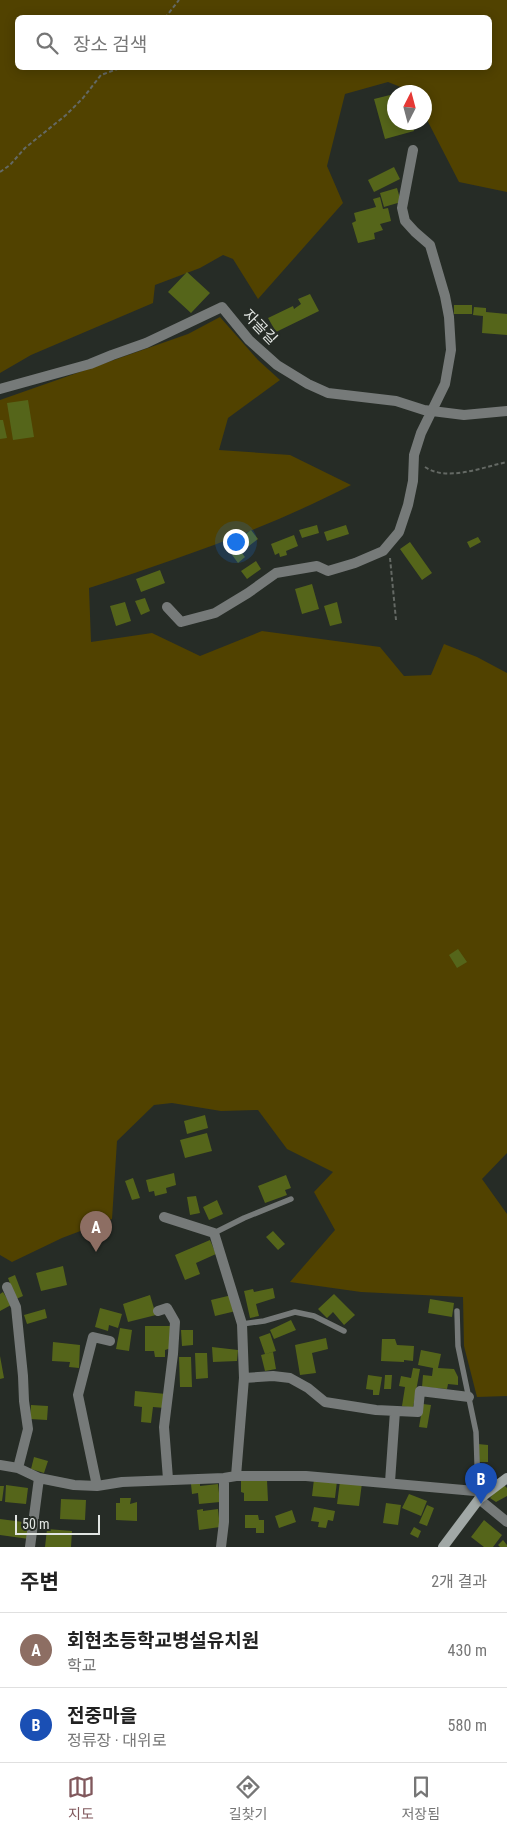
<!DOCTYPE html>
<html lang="ko">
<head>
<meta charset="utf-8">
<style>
  body { margin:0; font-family:"Roboto Condensed","Noto Sans KR",sans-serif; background:#f6f6f6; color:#222 }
  .compass { position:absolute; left:387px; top:85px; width:45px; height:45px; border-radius:50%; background:#fff; box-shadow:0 2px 12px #0003; rotate:6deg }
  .scale { position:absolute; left:15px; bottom:12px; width:85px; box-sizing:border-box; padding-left:5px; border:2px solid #e1e5e2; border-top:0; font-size:14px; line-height:18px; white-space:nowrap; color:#e1e5e2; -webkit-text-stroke:4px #262c26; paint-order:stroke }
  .you { position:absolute; left:235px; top:541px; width:18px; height:18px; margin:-12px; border:4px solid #fff; border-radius:50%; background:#1a73e8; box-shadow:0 0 0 8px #1a73e833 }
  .badge { display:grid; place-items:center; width:32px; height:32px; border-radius:50%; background:#80585c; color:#fff; font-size:16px; font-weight:700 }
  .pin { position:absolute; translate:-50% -41px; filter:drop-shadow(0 1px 2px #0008) }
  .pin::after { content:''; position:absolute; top:26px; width:18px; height:15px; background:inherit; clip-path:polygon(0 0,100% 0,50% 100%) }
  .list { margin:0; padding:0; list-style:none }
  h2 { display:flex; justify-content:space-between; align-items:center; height:65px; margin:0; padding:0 20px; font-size:21px }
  h2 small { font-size:16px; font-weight:400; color:#767676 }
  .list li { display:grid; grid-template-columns:32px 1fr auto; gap:15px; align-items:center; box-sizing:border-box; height:75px; padding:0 20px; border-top:1px solid #e0e0e0 }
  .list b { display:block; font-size:19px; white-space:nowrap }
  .list p { margin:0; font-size:16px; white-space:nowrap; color:#767676 }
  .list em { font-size:16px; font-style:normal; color:#767676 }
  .icon { flex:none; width:28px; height:28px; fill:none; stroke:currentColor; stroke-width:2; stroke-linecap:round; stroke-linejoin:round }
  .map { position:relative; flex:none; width:507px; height:1547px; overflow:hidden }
  .search { position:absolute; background:#fff; box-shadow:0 2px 12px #0003; left:15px; right:15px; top:15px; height:55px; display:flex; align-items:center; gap:12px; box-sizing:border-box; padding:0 18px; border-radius:8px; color:#767676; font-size:19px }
  .sheet { height:215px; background:#fff }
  nav { display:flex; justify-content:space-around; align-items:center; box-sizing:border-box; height:70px; border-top:1px solid #e0e0e0; background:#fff; font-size:14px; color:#767676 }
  nav a { display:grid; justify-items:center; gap:2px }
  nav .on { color:#80585c }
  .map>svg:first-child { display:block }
</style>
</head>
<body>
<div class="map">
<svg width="507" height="1547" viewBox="0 0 507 1547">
  <rect width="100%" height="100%" fill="#262c26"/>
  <path fill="#514200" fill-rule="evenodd" d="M0 0H507V192L459 182 425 116 424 92H413L388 82 345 94 327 166 343 203 258 299 233 259 223 255 200 268 155 285 153 303 31 355 0 373ZM18 18H490V68H18Z
    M220 317 258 360 280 380 228 418 219 450 290 455 351 485C268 528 178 559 89 588L91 642 152 633 200 656 262 631 380 647 404 676 431 675 444 644 477 657 507 673V1153L482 1179 507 1214V1396L477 1397 464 1346 463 1297 361 1292 290 1282 335 1230 314 1192 333 1172 287 1149 258 1110 221 1111 172 1103 154 1105 117 1141 112 1219 62 1238 12 1262 0 1255V400L188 334Z"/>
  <path fill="#55651a" d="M394 94V122H412L414 131 385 139 374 99Z
    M394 167 400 179 374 192 368 180Z
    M397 188 401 202 384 207 380 193Z
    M380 197 383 209 388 208 391 221 380 224 383 230 374 233 375 239 358 243 352 223 356 221 354 213 376 207 373 199Z
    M187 272 210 293 191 313 168 292Z
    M310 294 319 311 276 332 268 318 293 306 294 309 301 304 298 299Z
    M454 305H472V314H454Z
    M474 307 486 308V312L507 314V335L482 333 483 316 473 315Z
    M28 400 34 437 13 440 7 403Z
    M0 420H3L7 438 0 439Z
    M317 525 319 533 302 538 299 530Z
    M346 525 349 534 327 541 324 532Z
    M251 530 258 539 241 552 245 557 238 563 227 548Z
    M294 535 298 546 286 551 287 555 280 557 279 553 275 555 271 544Z
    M478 537 481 542 470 548 467 542Z
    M410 542 432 573 422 580 400 549Z
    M256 561 261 569 247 579 241 571Z
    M160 570 165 583 141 592 136 579Z
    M312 584 319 609 302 614 295 589Z
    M145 598 150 611 141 615 135 601Z
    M125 602 131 621 116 626 110 606Z
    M337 602 342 623 330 626 324 606Z
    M458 949 467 962 457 968 449 955Z
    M205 1115 208 1128 187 1134 184 1121Z
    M207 1133 212 1151 185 1158 180 1140Z
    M174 1173 176 1185 166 1188 167 1193 155 1196 154 1191 149 1192 146 1180Z
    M286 1175 291 1188 285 1190 287 1195 265 1203 258 1186Z
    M133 1178 140 1198 132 1200 125 1181Z
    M196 1196 200 1213 190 1215 187 1197Z
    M217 1200 223 1214 209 1220 203 1207Z
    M273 1231 285 1244 278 1250 266 1237Z
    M210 1240 216 1254 196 1263 200 1274 185 1280 175 1255Z
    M63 1266 67 1285 41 1291 36 1273Z
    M15 1275 23 1296 16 1299 8 1278Z
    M273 1288 275 1298 256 1304 259 1316 250 1318 244 1291 253 1289 254 1292Z
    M3 1292 11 1305 0 1311V1294Z
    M334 1294 355 1315 344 1325 333 1312 327 1318 318 1309Z
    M150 1295 156 1315 128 1322 123 1304Z
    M232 1295 236 1311 215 1316 211 1300Z
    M430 1299 454 1303 452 1317 428 1313Z
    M100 1308 122 1314 118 1328 109 1325 108 1331 95 1327Z
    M45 1309 47 1318 27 1324 24 1315Z
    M291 1320 296 1330 274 1339 270 1330Z
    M145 1326H171V1348L165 1350V1357H155L154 1351H145Z
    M120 1328 132 1330 129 1351 116 1349Z
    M181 1330H193V1345L182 1346Z
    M270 1333 276 1351 265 1354 259 1337Z
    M326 1338 328 1349 312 1353 316 1373 300 1375 295 1345Z
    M382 1339H395L397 1345 414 1346 413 1361 404 1360V1362L381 1361Z
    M53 1342 80 1345 79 1368 69 1367 70 1362 52 1361Z
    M212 1347 238 1350 237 1361 213 1362Z
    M421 1350 441 1354 438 1368 454 1369 458 1377V1385L448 1384 447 1389 422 1387 423 1375 432 1376 433 1368 418 1365Z
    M273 1352 276 1369 265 1371 261 1355Z
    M195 1353H207L208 1378 196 1379Z
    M0 1356 4 1378 0 1379Z
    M179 1357H191L192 1387H180Z
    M413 1368 420 1369 413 1408 402 1406 405 1387 399 1386 401 1376 411 1378Z
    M368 1375 382 1377 379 1395H373V1390L366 1389Z
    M385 1375H392L391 1389H384Z
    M135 1391 166 1394 165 1408 153 1407 151 1423 141 1422 142 1407 134 1406Z
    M423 1404 431 1405 427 1428 419 1427Z
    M31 1405 48 1406 47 1420 30 1419Z
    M478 1444 488 1445V1462H478Z
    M34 1457 48 1461 44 1473 31 1469Z
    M314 1479 337 1481 335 1498 312 1496Z
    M267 1480 268 1501H244V1493L241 1492V1481Z
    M340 1481 362 1483 359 1506 337 1504Z
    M200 1483V1486L218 1484 220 1502 199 1504 198 1493 192 1494 191 1484Z
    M502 1483 507 1488V1496L496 1502 490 1498Z
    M6 1485 28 1488 26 1504 5 1502Z
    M0 1486H4L2 1501H0Z
    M409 1494 427 1501 421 1516 402 1508Z
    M120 1498H131L130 1504 137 1502V1521L116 1520V1503H120Z
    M61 1499 86 1500 85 1520 60 1519Z
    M386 1503 401 1505 398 1525 383 1523Z
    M427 1505 434 1508 427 1526 419 1523Z
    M314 1507 335 1511 333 1521 328 1520 326 1528 318 1527 319 1522 311 1521Z
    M203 1509V1511L218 1509 220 1527 199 1530 197 1510Z
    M292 1510 296 1522 279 1528 275 1516Z
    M245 1515H258L259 1520H264V1533H256V1528H245Z
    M0 1519 31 1523 29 1539 0 1535Z
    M484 1520 502 1535 493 1547H484L471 1537Z
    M414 1527 421 1531 418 1538 410 1534Z
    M47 1529 72 1531 71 1547H45Z
    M503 1540 507 1545V1547H500L498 1545Z"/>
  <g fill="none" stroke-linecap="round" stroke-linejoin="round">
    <path stroke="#646964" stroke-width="2" stroke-dasharray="4 2.5" stroke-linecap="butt" d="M165 18 179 0
      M0 172 10 165 25 148 66 115 83 98 101 75 120 68
      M425 467C447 482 483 467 507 462
      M390 558 396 620"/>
    <path stroke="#767a79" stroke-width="5.5" d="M214 1233 244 1218 291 1199
      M457 1311 458 1346 476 1432 478 1491
      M242 1324 264 1321 295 1312 314 1316 344 1331"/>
    <path stroke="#767a79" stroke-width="10" d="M0 389 90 364 112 355 146 343 222 307 249 340 277 365 308 384 328 393 396 401 424 410 464 415 507 411
      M167 607 181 622 215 613 248 593 276 573 317 566 328 571 355 563 383 551 399 532 408 505 413 481 414 455 421 433 445 384 451 350 449 317 445 296 430 245 415 232 405 221 402 208 413 150
      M164 1217 214 1233 242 1324 244 1378 236 1476
      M7 1287 16 1307 23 1376 24 1401 28 1429 18 1468
      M158 1311 167 1308 175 1322 173 1354 164 1427 168 1479
      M244 1378 273 1376 290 1378 308 1388 325 1402 376 1410 418 1412 420 1391 469 1397
      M0 1465 18 1468 39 1478 74 1485 97 1486 122 1482 224 1478 236 1476H306L486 1492
      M390 1482 395 1411
      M97 1486 78 1395 93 1337 110 1341
      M479 1499 507 1522
      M30 1547 39 1478
      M221 1547 224 1522V1478"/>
    <path stroke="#a1a8a6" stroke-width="10" d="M443 1547 479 1499 507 1478"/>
  </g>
  <g text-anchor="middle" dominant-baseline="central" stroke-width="4.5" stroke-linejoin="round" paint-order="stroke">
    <g font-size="15" fill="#e1e5e2" stroke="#262c26">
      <text transform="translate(260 327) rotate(46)">자골길</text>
    </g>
  </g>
</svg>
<svg class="compass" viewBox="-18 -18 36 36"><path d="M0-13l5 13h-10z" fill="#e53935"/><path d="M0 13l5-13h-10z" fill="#767676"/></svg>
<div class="scale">50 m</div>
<div class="you"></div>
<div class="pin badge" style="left:96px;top:1252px;background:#8d6e63">A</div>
<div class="pin badge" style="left:481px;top:1504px;background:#1a4fb4">B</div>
<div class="search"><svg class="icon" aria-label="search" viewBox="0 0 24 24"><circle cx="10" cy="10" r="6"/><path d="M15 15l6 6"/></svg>장소 검색</div>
</div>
<section class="sheet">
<h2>주변<small>2개 결과</small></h2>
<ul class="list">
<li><span class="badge" style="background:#8d6e63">A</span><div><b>회현초등학교병설유치원</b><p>학교</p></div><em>430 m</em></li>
<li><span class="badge" style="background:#1a4fb4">B</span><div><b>전중마을</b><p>정류장 · 대위로</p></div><em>580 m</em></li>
</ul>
</section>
<nav>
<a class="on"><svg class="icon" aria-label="map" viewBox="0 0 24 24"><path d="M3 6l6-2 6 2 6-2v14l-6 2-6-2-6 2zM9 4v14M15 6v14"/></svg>지도</a>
<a><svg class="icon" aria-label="directions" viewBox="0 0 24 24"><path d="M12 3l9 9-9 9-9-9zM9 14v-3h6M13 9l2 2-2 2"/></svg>길찾기</a>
<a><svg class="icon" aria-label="saved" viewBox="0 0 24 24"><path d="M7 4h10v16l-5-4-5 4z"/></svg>저장됨</a>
</nav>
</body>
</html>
